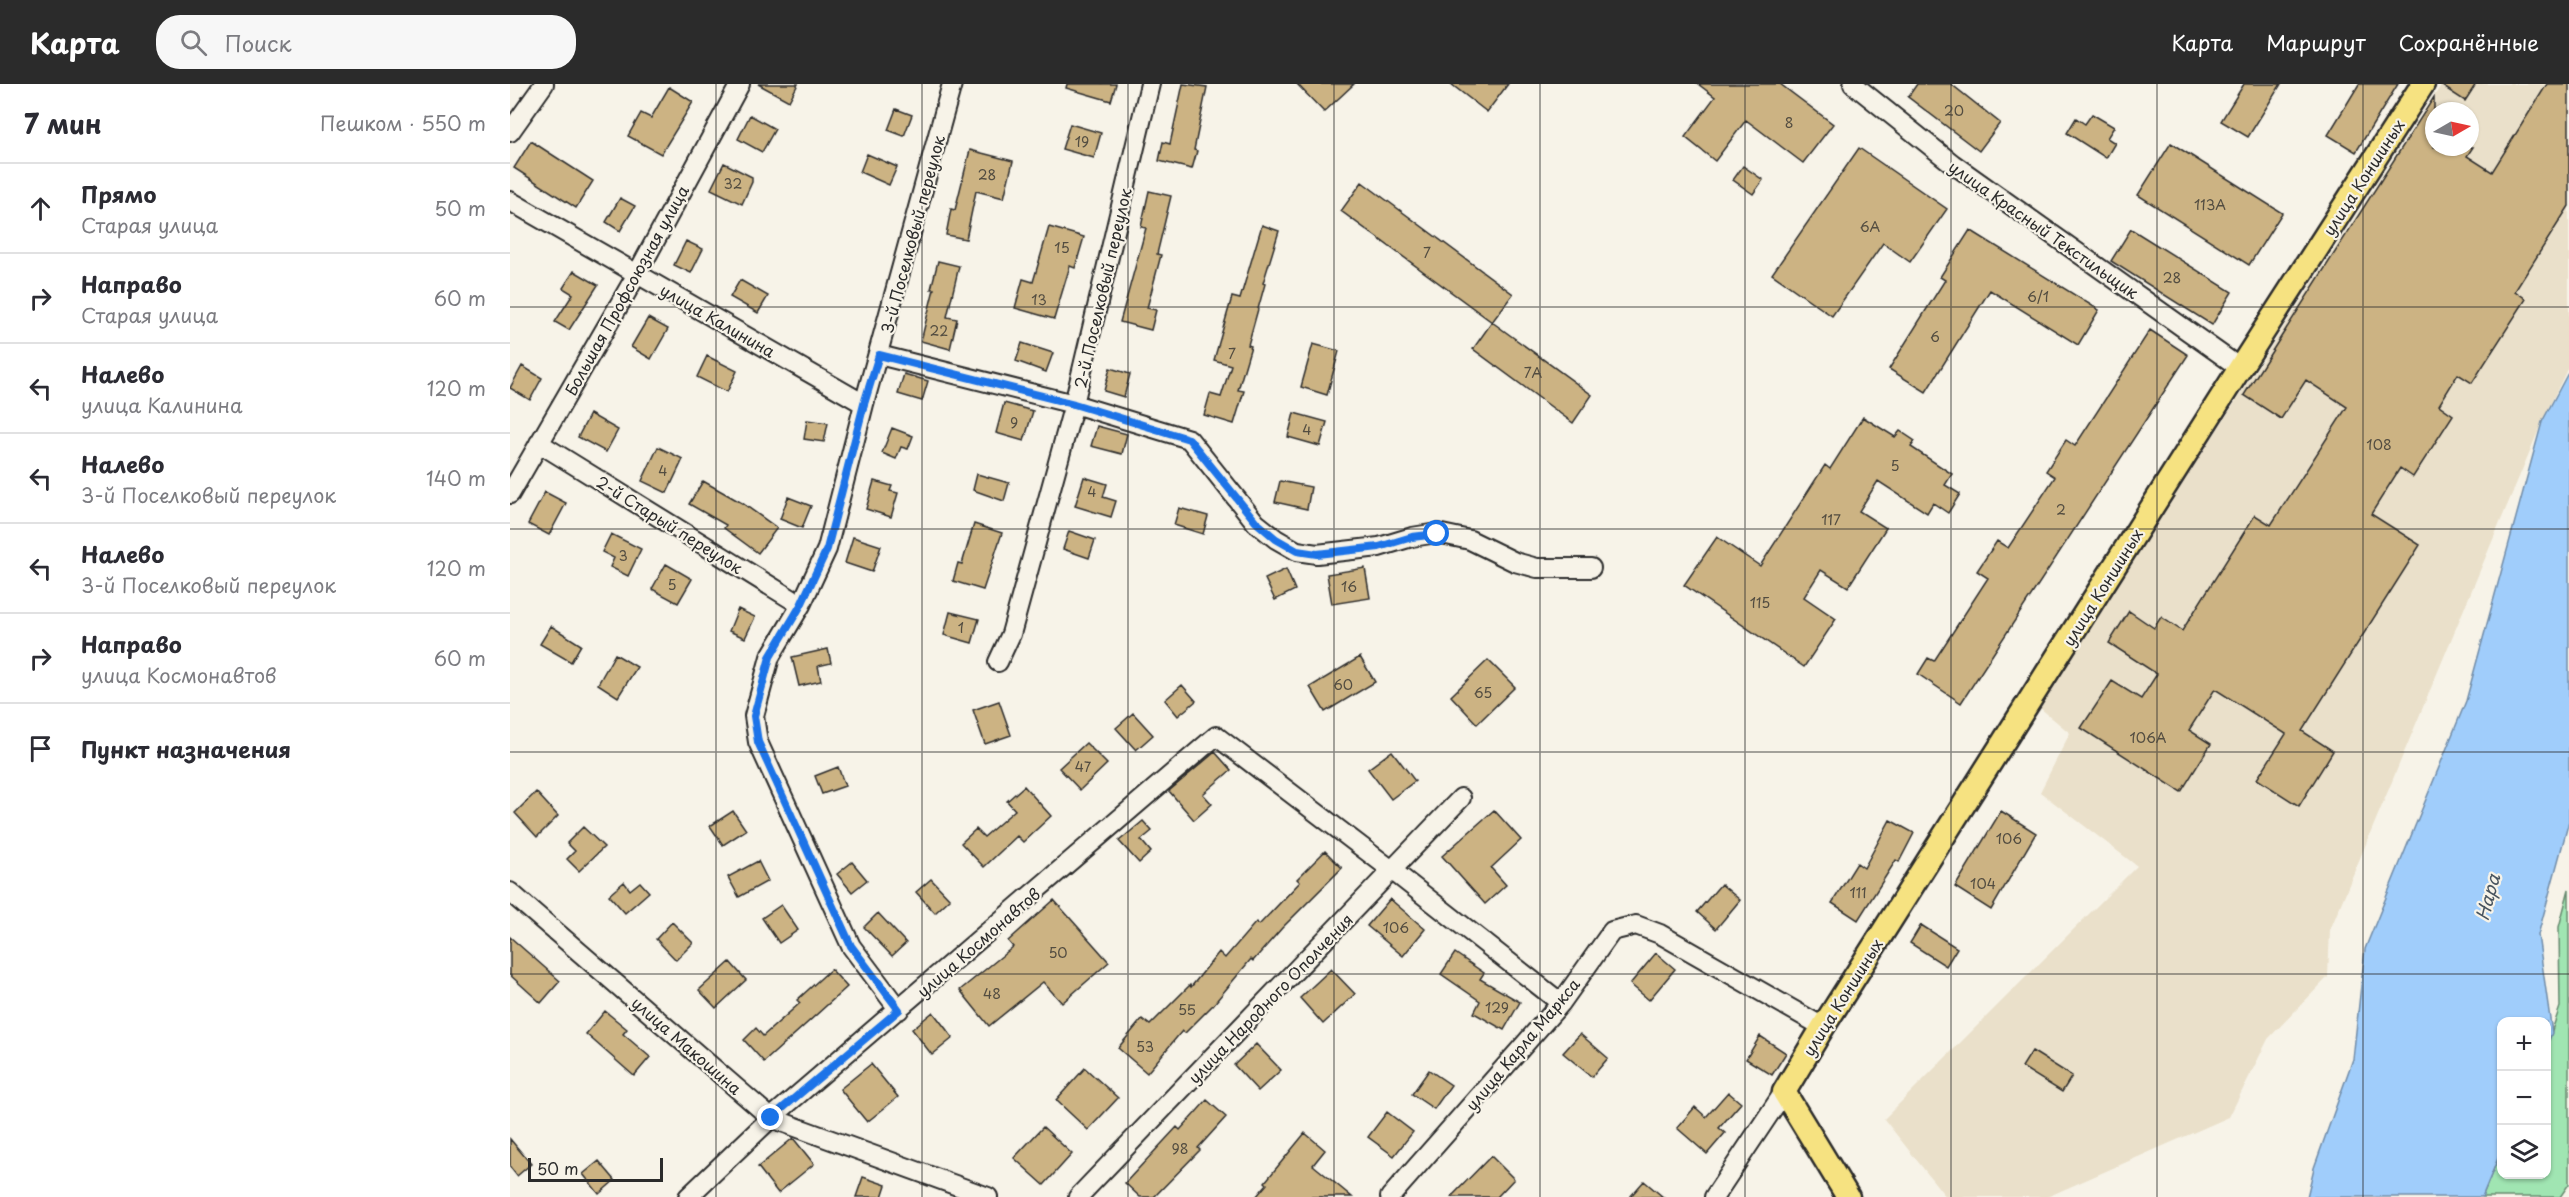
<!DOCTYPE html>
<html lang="ru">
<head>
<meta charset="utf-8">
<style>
  body { margin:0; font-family:"Playpen Sans",sans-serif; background:#f7f7f7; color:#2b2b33 }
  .controls { position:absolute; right:18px; bottom:18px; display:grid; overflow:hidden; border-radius:12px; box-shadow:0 2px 4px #0004 }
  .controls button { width:54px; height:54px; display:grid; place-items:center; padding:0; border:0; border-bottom:2px solid #e1e1e2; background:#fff; color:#2b2b33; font:30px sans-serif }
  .compass { position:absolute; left:1915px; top:18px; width:54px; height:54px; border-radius:50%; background:#fff; box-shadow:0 2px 4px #0004; rotate:81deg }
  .scale { position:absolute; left:18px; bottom:15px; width:135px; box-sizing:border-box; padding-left:6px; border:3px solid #2b2b2b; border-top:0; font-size:16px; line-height:21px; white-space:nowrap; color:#2b2b2b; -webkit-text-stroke:4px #f7f3e8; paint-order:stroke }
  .stop { position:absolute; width:18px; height:18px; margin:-14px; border:4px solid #1a73e8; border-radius:50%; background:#fff }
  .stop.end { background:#1a73e8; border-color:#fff; box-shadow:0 2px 6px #0008 }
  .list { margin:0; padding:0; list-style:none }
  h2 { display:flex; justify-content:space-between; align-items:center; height:78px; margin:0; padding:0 24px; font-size:26px }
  h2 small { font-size:20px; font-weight:400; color:#7c7c81 }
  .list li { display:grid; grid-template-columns:39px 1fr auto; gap:18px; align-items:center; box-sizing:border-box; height:90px; padding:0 24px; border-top:2px solid #e1e1e2 }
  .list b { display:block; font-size:22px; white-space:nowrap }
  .list p { margin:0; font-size:20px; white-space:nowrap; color:#7c7c81 }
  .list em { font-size:20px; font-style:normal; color:#7c7c81 }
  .icon { flex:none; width:33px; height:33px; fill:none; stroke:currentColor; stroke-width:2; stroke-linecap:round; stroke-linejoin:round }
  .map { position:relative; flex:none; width:2059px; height:1113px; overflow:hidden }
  header { display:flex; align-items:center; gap:36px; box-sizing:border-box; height:84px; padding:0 30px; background:#2b2b2b; color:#fff }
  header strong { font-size:28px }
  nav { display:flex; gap:33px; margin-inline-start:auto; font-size:21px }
  .search { width:420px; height:54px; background:#f7f7f7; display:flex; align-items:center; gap:15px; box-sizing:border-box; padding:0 21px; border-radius:24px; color:#7c7c81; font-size:22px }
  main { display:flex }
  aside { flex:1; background:#fff }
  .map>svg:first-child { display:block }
</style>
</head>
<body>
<header>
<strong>Карта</strong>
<div class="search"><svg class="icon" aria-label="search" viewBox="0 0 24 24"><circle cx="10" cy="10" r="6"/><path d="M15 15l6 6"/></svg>Поиск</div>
<nav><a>Карта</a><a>Маршрут</a><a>Сохранённые</a></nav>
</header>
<main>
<aside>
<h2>7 мин<small>Пешком · 550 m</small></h2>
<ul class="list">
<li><svg class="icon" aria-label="ahead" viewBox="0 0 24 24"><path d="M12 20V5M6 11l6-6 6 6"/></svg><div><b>Прямо</b><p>Старая улица</p></div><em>50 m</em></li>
<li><svg class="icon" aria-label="right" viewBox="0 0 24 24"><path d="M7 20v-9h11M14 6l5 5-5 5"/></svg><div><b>Направо</b><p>Старая улица</p></div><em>60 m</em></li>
<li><svg class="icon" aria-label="left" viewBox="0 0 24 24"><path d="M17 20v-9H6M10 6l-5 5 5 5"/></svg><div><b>Налево</b><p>улица Калинина</p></div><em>120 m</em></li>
<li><svg class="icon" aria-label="left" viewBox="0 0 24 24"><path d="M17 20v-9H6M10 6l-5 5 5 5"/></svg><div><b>Налево</b><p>3-й Поселковый переулок</p></div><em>140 m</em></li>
<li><svg class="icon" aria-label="left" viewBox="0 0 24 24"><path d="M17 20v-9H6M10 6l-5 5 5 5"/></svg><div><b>Налево</b><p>3-й Поселковый переулок</p></div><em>120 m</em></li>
<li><svg class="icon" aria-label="right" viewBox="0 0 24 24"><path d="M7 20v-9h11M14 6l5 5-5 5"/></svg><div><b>Направо</b><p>улица Космонавтов</p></div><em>60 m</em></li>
<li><svg class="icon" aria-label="arrive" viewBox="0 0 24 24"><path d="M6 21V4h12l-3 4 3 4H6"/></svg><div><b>Пункт назначения</b></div></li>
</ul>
</aside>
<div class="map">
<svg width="2059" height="1113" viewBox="0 0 2059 1113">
  <rect width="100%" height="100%" fill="#f7f3e8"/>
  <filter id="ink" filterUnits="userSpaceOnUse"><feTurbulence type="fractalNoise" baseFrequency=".0167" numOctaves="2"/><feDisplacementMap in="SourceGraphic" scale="12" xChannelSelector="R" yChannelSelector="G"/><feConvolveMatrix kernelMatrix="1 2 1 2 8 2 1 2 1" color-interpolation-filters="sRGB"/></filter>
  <g filter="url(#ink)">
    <path fill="#eae0ca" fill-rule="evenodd" d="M1932 0H2059V281L2032 338 1820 846 1818 893 1758 955 1719 1033 1537 1113H1436L1374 1035 1627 782 1530 708 1560 649 1530 624 1577 546ZM1924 27H1960V63H1924Z"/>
    <path fill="#a0e5b2" stroke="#66886e" stroke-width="1.5" d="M2059 805V1100L2050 1113H1972L1991 1067 1992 1090H2036L2037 961 2050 923 2049 843Z"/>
    <path fill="#a0cdfb" stroke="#718ca8" stroke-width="1.5" d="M2059 287V737L2028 851 2042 949 2037 961 2036 938H1992L1991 1067 1972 1113H1797L1804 1084 1843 975 1855 865 1956 617 2032 338Z"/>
    <path fill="#ccb383" stroke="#2b2b2b" stroke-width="1.5" d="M248 0H288L279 17Z
      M557 0H606L601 17 556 4Z
      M673 0 697 3 684 66 687 67 682 85 649 77 653 58 660 60Z
      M787 0H844L814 28Z
      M941 0H998L977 28Z
      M1188 0H1270L1323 40 1293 79 1236 36 1205 77 1175 53 1205 13Z
      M1407 0H1441L1490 39 1469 67 1398 13Z
      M1734 0H1771L1738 53 1711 37Z
      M1849 0H1888L1846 68 1818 51Z
      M1929 0H1966L1955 17Z
      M2037 0H2059V122L2005 207 2016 215 1962 299 1948 290 1929 321 1943 331 1903 393 1890 384 1861 430 1910 461 1792 647 1823 667 1789 722 1747 695 1776 650 1705 605 1679 646 1701 660 1671 708 1571 644 1602 597 1631 615 1647 590 1599 559 1619 527 1644 544 1651 533 1672 547 1745 431 1761 441 1837 323 1796 296 1771 335 1734 311 1924 13V63H1963L1957 72 1982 88Z
      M159 3 183 18 151 70 118 52 131 29 141 34Z
      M386 25 402 31 394 52 378 46Z
      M1582 30 1604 43 1597 54 1605 59 1596 74 1557 49 1566 34 1575 40Z
      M240 31 265 45 252 68 228 55Z
      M560 40 591 49 584 74 552 65Z
      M21 57 83 97 66 124 4 84Z
      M1661 59 1772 129 1739 181 1628 111Z
      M1349 64 1437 125 1400 178 1373 159 1322 232 1262 190Z
      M460 66 503 77 494 114 466 107 456 155 436 151 441 125 445 126Z
      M357 70 387 83 379 101 350 88Z
      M214 79 242 93V98L232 120 201 105Z
      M1233 82 1253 96 1243 110 1223 96Z
      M852 98 1003 210 982 238 831 127Z
      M639 107 661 112 647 170 651 171 637 224 646 226 641 246 610 238 636 144 631 143Z
      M110 114 125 122 110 147 96 138Z
      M752 141 769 147 753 199 755 200 738 261 741 262 728 306 734 307 724 340 694 331 700 310 711 313 721 281 704 276 722 213 730 215Z
      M539 143 574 153 565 184 560 182 544 235 505 224 513 195 523 198Z
      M1621 145 1722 208 1702 241 1601 177Z
      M1460 146 1589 226 1568 261 1480 206 1416 308 1379 285 1435 196 1430 193Z
      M176 157 193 165 181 189 164 181Z
      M428 177 449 182 437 233 447 235 440 265 411 257 424 205H421Z
      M64 187 88 201 59 246 45 238 63 210 53 204Z
      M230 196 258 212 248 229 220 213Z
      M138 234 158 245 141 275 121 263Z
      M982 238 1082 311 1063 339 963 265Z
      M1640 246 1678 271 1451 619 1408 590 1418 574 1424 577 1478 494 1467 487 1487 457 1498 464 1545 393 1536 387 1556 356 1565 362Z
      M512 259 543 269 536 288 506 277Z
      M803 260 829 267 817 311 791 303Z
      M197 272 227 287 217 308 187 293Z
      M12 282 32 294 20 316 0 304Z
      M600 284 620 290 614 313 594 307Z
      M394 290 418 297 412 317 388 310Z
      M494 319 523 327 514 357 486 349Z
      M784 329 817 338 810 362 778 353Z
      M80 330 108 346 96 368 68 353Z
      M1353 333 1385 353 1390 347 1405 357 1401 363 1442 390 1435 401 1450 410 1438 429 1423 419 1417 429 1368 397 1349 427 1376 444 1338 503 1311 486 1294 513 1326 535 1294 583 1174 501 1207 453 1250 482 1315 381 1320 385Z
      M297 336 318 339 314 358 294 355Z
      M587 342 617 350 612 370 581 362Z
      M382 344 403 352 398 365 391 363 386 375 372 369Z
      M148 363 173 375 157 409 132 397Z
      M467 390 499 399 494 417 463 406Z
      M574 393 597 400 593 413 606 417 601 433 565 422Z
      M193 397 232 419 267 444 248 469 214 444 216 441 179 420Z
      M364 397 382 402 380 407 388 409 381 433 356 425Z
      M770 397 801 403 797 425 765 418Z
      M35 408 56 419 39 451 18 440Z
      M278 413 301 422 292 444 270 435Z
      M669 424 698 432 693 450 664 441Z
      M464 440 492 449 473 506 443 497 448 479 452 480Z
      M559 447 585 456 579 474 553 465Z
      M101 450 131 465 118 492 100 483 104 474 92 468Z
      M343 453 371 462 362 488 335 479Z
      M156 480 182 495 168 519 142 505Z
      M855 484 860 514 822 520 817 490Z
      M776 485 785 506 765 516 755 495Z
      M228 525 245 533 235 554 219 547Z
      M440 528 469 535 462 559 434 551Z
      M41 542 71 561 61 578 30 560Z
      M318 565 321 579 308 582 311 597 289 602 282 573Z
      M105 570 127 583 108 613 88 600Z
      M850 573 865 598 815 628 800 603Z
      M978 576 1005 603 967 640 941 612Z
      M672 601 686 617 668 632 655 616Z
      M489 617 501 651 475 660 463 626Z
      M623 629 643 651 626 666 606 644Z
      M576 659 597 680 570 706 549 684Z
      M882 667 905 697 881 715 858 685Z
      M705 668 721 686 693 710 702 720 684 736 659 707Z
      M328 683 335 702 312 710 305 692Z
      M514 702 541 732 513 758 507 752 474 783 451 759 466 745 474 753 505 726 497 717Z
      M26 708 48 732 27 753 5 729Z
      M984 726 1011 756 981 784 996 801 975 820 932 772Z
      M223 727 236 746 213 761 200 742Z
      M1491 727 1526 749 1481 826 1445 803Z
      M1380 736 1404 749 1389 778 1386 776 1348 836 1322 819 1347 779 1354 784Z
      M633 737 642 747 631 756 641 768 629 779 609 757Z
      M73 743 94 763 69 787 57 775 65 767 57 759Z
      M815 767 832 784 772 844 743 877 741 875 703 921 675 949 672 947 637 989 608 964 632 935 640 941 680 901 681 903 709 868 715 874 746 838 749 841 790 798 787 795Z
      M248 777 258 797 229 813 218 793Z
      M342 778 357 796 342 808 327 790Z
      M421 795 440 815 425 829 406 808Z
      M114 798 120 806 130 798 139 808 115 829 99 811Z
      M1211 800 1230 816 1206 845 1187 828Z
      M880 815 915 845 893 872 857 842Z
      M544 816 599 878 552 919 533 898 479 942 450 906 503 863 498 857Z
      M271 821 288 846 269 859 252 834Z
      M368 829 396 859 382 872 354 843Z
      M162 838 183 859 166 876 146 855Z
      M1411 841 1447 864 1436 882 1400 859Z
      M0 853 50 897 31 919 0 891Z
      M945 869 974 889 970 895 1010 918 994 946 964 929 970 917 931 890Z
      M1146 869 1165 885 1139 916 1120 900Z
      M220 878 236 896 206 924 189 906Z
      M321 885 337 903 254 978 234 956 246 944 253 952 290 919 287 916Z
      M821 885 845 910 813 940 790 914Z
      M95 927 117 945 113 950 140 973 124 992 76 950Z
      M423 928 443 954 422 971 402 945Z
      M1070 950 1098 974 1082 993 1053 969Z
      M1250 952 1276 969 1262 991 1236 975Z
      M746 960 771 986 748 1007 724 981Z
      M1522 967 1562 992 1552 1008 1512 983Z
      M361 980 388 1013 357 1038 330 1005Z
      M575 984 608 1014 578 1046 546 1016Z
      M919 986 941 1001 924 1025 902 1010Z
      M1218 1008 1231 1019 1209 1044 1215 1049 1197 1070 1167 1044 1185 1023 1196 1033Z
      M697 1016 716 1033 688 1064 690 1066 644 1113H630L615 1099 667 1043 670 1046Z
      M877 1028 903 1048 884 1072 858 1053Z
      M533 1043 562 1070 534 1101 504 1074Z
      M795 1049 815 1066 803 1081 842 1113H746L757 1100 755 1098Z
      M283 1054 304 1080 268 1109 248 1083Z
      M0 1055 21 1080 7 1092 0 1083Z
      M981 1072 1004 1095 987 1113H941Z
      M89 1077 105 1096 89 1110 73 1090Z
      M353 1093 376 1101 372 1113H346Z
      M1134 1097 1153 1113H1120Z"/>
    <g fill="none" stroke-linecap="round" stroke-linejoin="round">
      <g stroke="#2b2b2b" stroke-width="22">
        <path id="minor" d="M1343 0 1443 80 1730 284
          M0 48 34 0
          M0 117 354 320
          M369 271 564 320 679 355 746 439 766 455 787 467 807 470 869 463 902 453 927 449 960 456 1005 478 1027 484H1081
          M29 359 291 521
          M0 410 127 190 230 0
          M488 578 501 550 564 320 640 0
          M0 808 261 1034 478 1113
          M389 926 341 862 248 658 244 632 260 573 291 521 317 465 354 320 442 0
          M178 1113 261 1034 706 652 883 787 1051 919
          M568 1113 951 714
          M880 1113 1051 919 1102 847 1126 841 1150 850 1313 943
          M1204 1113 1274 1008"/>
      </g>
      <g stroke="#2b2b2b" stroke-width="27">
        <path id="major" d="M1338 1113 1274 1008 1313 943 1730 284 1913 0"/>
      </g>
      <use href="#minor" stroke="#f7f3e8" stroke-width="18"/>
      <use href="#major" stroke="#f6e281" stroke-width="22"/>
    </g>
  </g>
  <g fill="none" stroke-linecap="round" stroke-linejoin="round" filter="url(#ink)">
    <path stroke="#1a73e8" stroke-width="8" d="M261 1034 389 926 341 862 248 658 244 632 260 573 291 521 317 465 354 320 369 271 564 320 679 355 746 438 766 455 787 467 807 470 869 463 902 453 927 450"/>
  </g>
  <path fill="none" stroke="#2b2b2b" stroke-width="1.5" stroke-opacity="0.55" d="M206 0V1113M412 0V1113M618 0V1113M824 0V1113M1030 0V1113M1235 0V1113M1441 0V1113M1647 0V1113M1853 0V1113M0 223H2059M0 445H2059M0 668H2059M0 890H2059"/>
  <g text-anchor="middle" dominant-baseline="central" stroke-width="4.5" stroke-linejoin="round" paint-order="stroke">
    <g font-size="14" fill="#534d41">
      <text x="1444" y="26">20</text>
      <text x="1279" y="38">8</text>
      <text x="572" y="57">19</text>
      <text x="477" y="90">28</text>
      <text x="223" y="99">32</text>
      <text x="1700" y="120">113А</text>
      <text x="1360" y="142">6А</text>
      <text x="552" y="163">15</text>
      <text x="917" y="168">7</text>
      <text x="1662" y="193">28</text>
      <text x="1528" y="212">6/1</text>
      <text x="529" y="215">13</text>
      <text x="429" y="246">22</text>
      <text x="1425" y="252">6</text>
      <text x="722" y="269">7</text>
      <text x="1023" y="288">7А</text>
      <text x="504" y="338">9</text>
      <text x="797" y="345">4</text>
      <text x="1869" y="360">108</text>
      <text x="1385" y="381">5</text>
      <text x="153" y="386">4</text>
      <text x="582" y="407">4</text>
      <text x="1551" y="425">2</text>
      <text x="1321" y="435">117</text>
      <text x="113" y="471">3</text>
      <text x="162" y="500">5</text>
      <text x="839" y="502">16</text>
      <text x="1250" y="518">115</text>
      <text x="451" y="543">1</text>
      <text x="833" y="600">60</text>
      <text x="973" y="608">65</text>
      <text x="1638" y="653">106А</text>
      <text x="573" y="682">47</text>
      <text x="1499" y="754">106</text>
      <text x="1473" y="799">104</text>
      <text x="1348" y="808">111</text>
      <text x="886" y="843">106</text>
      <text x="548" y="868">50</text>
      <text x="482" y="909">48</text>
      <text x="987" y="923">129</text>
      <text x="677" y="925">55</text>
      <text x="635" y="962">53</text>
      <text x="670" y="1064">98</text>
    </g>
    <g font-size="16" fill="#2b2b2b" stroke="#f7f3e8">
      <text transform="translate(1853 93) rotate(-57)">улица Коншиных</text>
      <text transform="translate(1534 145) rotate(35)">улица Красный Текстильщик</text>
      <text transform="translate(402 150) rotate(-75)">3-й Поселковый переулок</text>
      <text transform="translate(592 204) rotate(-77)">2-й Поселковый переулок</text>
      <text transform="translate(116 206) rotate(-61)">Большая Профсоюзная улица</text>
      <text transform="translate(208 236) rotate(30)">улица Калинина</text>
      <text transform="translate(160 440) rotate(32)">2-й Старый переулок</text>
      <text transform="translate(1592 503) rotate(-58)">улица Коншиных</text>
      <text transform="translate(468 858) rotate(-41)">улица Космонавтов</text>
      <text transform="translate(1332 913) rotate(-58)">улица Коншиных</text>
      <text transform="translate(760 914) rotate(-46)">улица Народного Ополчения</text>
      <text transform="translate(1012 960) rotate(-50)">улица Карла Маркса</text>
      <text transform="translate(177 961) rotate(41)">улица Макошина</text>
    </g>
    <g font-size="18" font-style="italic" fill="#48545f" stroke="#f7f3e8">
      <text transform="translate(1977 813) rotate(-75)">Нара</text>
    </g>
  </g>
</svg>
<div class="controls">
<button>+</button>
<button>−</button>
<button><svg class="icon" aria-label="layers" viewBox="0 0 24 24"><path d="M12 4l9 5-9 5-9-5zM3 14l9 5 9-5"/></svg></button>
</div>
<svg class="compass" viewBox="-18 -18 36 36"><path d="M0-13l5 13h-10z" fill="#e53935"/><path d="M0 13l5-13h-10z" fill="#7c7c81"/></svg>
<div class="scale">50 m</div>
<div class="stop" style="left:927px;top:450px"></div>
<div class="stop end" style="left:261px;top:1034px"></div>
</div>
</main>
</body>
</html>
